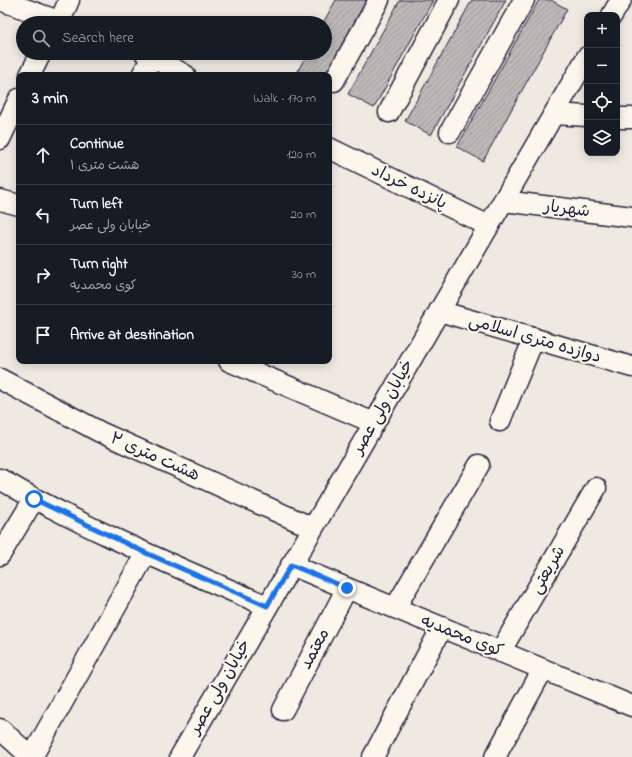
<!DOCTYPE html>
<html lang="en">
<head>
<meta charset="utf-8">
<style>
  body { margin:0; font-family:"Indie Flower","Playpen Sans Arabic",sans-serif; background:#242831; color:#f1f3f6 }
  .controls { position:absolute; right:12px; top:12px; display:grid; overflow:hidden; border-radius:8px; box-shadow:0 2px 10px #0003 }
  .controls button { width:36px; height:36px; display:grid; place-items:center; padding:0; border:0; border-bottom:1px solid #363941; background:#171b24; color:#f1f3f6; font:20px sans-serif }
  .stop { position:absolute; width:12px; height:12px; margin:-9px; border:3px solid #1a73e8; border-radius:50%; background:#fff }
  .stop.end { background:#1a73e8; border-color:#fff; box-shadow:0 1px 4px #0008 }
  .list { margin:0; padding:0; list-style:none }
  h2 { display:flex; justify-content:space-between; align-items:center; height:52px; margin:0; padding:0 16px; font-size:17px }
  h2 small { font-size:13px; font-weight:400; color:#9ea1a6 }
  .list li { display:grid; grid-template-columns:26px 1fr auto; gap:12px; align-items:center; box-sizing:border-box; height:60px; padding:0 16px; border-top:1px solid #363941 }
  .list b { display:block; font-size:15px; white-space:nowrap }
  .list p { margin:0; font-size:13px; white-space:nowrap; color:#9ea1a6 }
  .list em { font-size:13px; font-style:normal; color:#9ea1a6 }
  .icon { flex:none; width:22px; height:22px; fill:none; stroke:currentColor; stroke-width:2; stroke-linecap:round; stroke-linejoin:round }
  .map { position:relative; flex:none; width:632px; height:757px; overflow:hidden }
  .search { position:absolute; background:#171b24; box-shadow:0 2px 10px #0003; left:16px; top:16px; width:316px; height:44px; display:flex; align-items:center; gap:10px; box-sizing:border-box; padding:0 14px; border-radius:22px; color:#9ea1a6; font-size:15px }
  .panel { position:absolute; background:#171b24; box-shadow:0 2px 10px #0003; left:16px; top:72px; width:316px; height:292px; border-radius:8px }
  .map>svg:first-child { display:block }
</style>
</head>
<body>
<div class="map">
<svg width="632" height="757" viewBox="0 0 632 757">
  <defs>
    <pattern id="building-hatch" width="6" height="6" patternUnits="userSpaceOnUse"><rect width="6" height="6" fill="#bcb8b8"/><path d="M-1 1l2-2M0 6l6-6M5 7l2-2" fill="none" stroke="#a19e9f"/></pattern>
  </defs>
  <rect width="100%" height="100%" fill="#eeeae2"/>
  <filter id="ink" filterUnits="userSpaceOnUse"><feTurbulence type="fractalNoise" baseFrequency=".025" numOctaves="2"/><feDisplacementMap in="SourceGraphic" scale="8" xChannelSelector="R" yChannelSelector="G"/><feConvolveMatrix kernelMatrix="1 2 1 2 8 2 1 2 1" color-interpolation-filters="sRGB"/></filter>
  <g filter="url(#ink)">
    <path fill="url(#building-hatch)" stroke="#22223b" d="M336 0H369L328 75H306L298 71 307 53H325V23H323Z
      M400 0H433L374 108 348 94Z
      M472 0H506L431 135 405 121Z
      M539 0H551L567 9 483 161 457 147Z"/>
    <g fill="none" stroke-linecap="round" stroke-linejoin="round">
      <g stroke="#22223b" stroke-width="23">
        <path id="minor" d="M0 0 64 23
          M612 15 621 0
          M60 21 69 0
          M145 53 185 75
          M30 75 41 53
          M142 75 152 57
          M334 81 379 0
          M389 112 449 0
          M554 114 587 116
          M617 118H632
          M450 132 524 0
          M0 139 19 99
          M329 148 489 226
          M0 200 19 205
          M503 201 632 217
          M439 311 632 367
          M229 361 374 423
          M0 379 100 432 313 528
          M500 421 534 338
          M0 479C85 529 177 567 267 606
          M0 555 34 499
          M291 565 632 706
          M395 608 479 465
          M500 652 596 488
          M283 710 347 588
          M0 729 31 757
          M32 757 146 553
          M180 757 587 57
          M373 757 442 627
          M495 757 543 669"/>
      </g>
      <use href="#minor" stroke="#fbf7ec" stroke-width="20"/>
    </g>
  </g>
  <g fill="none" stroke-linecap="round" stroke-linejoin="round" filter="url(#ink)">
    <path stroke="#1a73e8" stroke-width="5" d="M34 499 146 553 267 606 291 565 347 588"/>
  </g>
  <g text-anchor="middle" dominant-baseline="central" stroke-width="4" stroke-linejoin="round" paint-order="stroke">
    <g font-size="17" fill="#22223b" stroke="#fbf7ec">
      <text transform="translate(409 187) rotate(26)">پانزده خرداد</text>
      <text transform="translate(567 209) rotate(7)">شهریار</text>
      <text transform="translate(535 339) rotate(16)">دوازده متری اسلامی</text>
      <text transform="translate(383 407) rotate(-60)">خیابان ولی عصر</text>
      <text transform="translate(155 457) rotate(24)">هشت متری ۲</text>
      <text transform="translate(548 570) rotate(-60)">شریعتی</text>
      <text transform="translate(462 636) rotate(22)">کوی محمدیه</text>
      <text transform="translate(315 649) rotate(-62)">معتمد</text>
      <text transform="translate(220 687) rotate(-60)">خیابان ولی عصر</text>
    </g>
  </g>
</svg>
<div class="controls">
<button>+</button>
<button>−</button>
<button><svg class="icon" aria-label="locate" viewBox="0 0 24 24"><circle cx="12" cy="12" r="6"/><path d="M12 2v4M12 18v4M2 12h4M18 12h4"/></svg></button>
<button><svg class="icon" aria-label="layers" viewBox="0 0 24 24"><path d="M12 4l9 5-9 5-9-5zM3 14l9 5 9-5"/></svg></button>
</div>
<div class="stop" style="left:34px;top:499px"></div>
<div class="stop end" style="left:347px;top:588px"></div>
<div class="search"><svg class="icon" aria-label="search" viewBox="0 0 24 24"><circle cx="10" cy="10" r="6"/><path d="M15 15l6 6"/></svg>Search here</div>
<section class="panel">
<h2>3 min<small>Walk · 170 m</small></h2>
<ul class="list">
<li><svg class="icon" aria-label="ahead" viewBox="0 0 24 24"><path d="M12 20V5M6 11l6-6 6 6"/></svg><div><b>Continue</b><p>هشت متری ۱</p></div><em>120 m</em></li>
<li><svg class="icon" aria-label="left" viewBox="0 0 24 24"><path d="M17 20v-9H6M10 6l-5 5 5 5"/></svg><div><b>Turn left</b><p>خیابان ولی عصر</p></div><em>20 m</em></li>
<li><svg class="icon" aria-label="right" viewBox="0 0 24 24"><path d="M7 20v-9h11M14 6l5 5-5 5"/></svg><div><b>Turn right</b><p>کوی محمدیه</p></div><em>30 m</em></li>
<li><svg class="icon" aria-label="arrive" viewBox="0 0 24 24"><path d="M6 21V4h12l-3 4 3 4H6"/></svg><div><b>Arrive at destination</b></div></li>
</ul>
</section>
</div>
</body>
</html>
